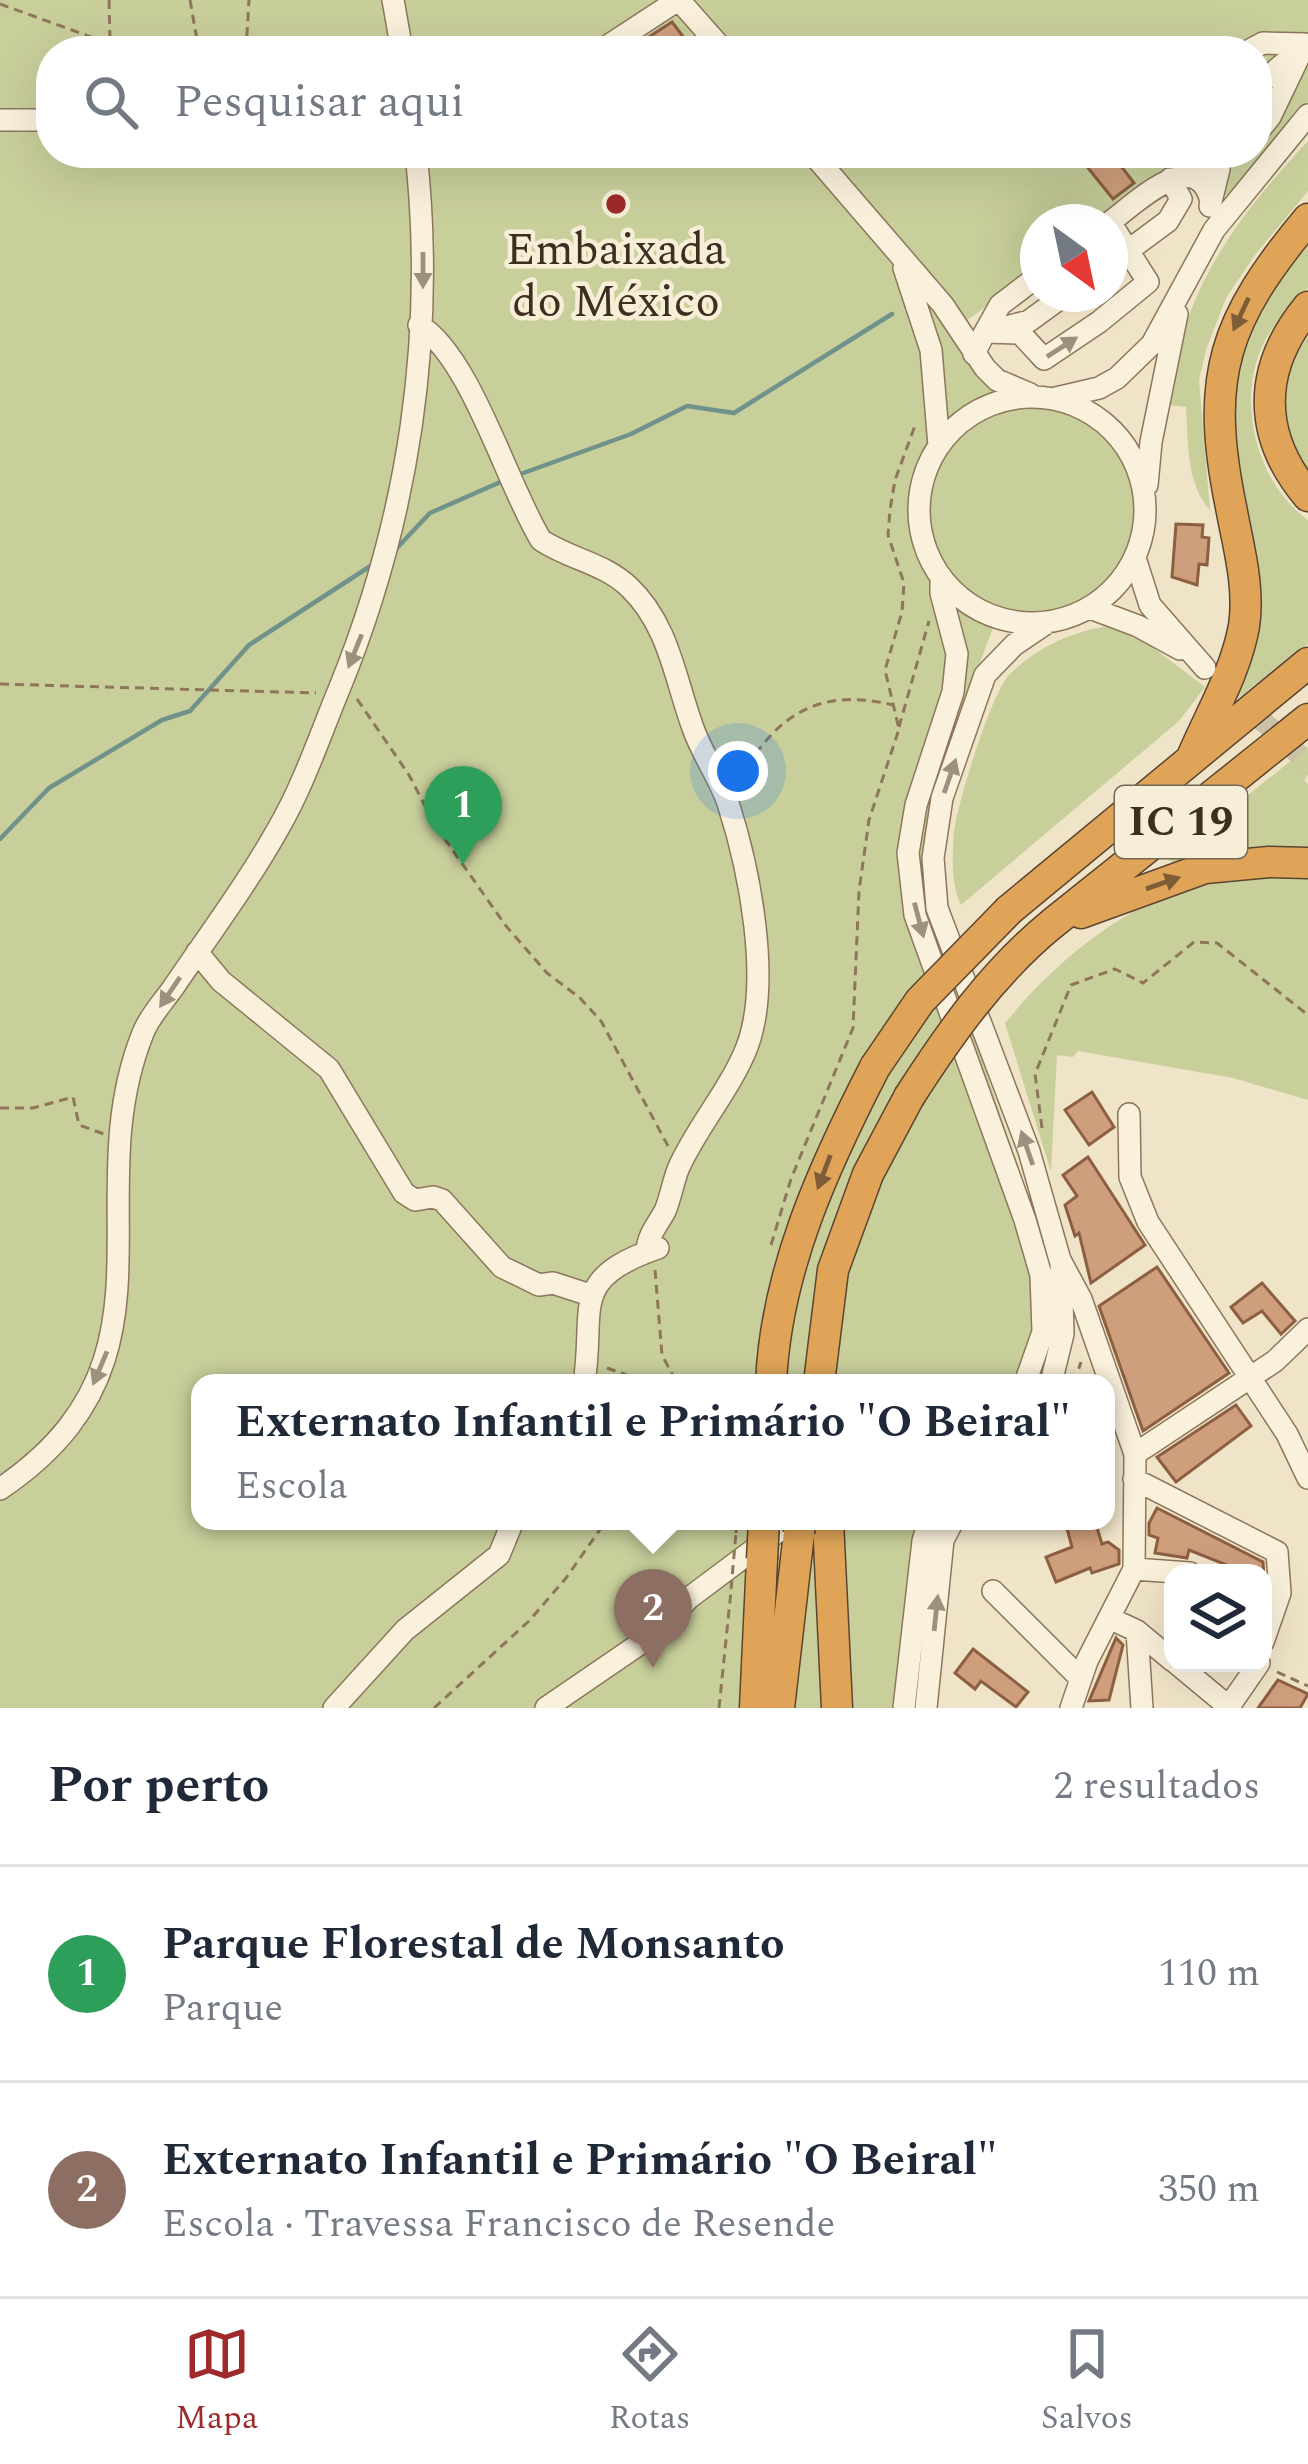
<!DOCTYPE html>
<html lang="pt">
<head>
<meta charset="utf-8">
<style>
  body { margin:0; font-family:Spectral,serif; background:#f6f6f7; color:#1f2937 }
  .controls { position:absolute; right:36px; bottom:36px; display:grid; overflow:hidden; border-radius:24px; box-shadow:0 12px 48px #0002 }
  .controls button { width:108px; height:108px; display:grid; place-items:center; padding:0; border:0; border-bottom:3px solid #e0e1e3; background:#fff; color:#1f2937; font:60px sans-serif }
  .compass { position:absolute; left:1020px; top:204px; width:108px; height:108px; border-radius:50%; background:#fff; box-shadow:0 12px 48px #0002; rotate:147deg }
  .you { position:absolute; left:738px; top:771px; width:42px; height:42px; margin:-30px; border:9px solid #fff; border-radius:50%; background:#1a73e8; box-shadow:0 0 0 18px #1a73e833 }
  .badge { display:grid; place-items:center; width:78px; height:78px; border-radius:50%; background:#9e2a2b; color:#fff; font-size:39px; font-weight:700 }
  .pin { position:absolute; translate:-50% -99px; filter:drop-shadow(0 3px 6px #0008) }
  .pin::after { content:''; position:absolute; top:63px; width:42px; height:36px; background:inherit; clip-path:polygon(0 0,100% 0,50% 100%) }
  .popup { position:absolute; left:191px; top:1374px; width:924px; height:156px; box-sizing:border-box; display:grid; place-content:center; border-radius:24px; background:#fff; filter:drop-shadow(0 3px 9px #0005); font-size:39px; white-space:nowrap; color:#747a83 }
  .popup b { font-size:45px; color:#1f2937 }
  .popup::after { content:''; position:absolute; left:50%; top:100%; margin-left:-24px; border:24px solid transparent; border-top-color:#fff }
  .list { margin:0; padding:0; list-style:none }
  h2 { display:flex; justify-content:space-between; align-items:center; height:156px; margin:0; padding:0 48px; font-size:51px }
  h2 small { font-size:39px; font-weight:400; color:#747a83 }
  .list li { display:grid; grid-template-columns:78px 1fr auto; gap:36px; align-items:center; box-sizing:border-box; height:216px; padding:0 48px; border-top:3px solid #e0e1e3 }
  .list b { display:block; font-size:45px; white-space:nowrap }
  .list p { margin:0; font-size:39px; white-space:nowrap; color:#747a83 }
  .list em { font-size:39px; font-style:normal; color:#747a83 }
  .icon { flex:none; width:66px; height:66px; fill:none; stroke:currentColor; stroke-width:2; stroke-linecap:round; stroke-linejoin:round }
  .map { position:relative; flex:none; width:1308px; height:1708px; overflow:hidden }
  .search { position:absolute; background:#fff; box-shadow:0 12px 48px #0002; left:36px; right:36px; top:36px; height:132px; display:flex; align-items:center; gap:30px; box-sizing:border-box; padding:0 42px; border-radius:48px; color:#747a83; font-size:45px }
  .sheet { height:588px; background:#fff }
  nav { display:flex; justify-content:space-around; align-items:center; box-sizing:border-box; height:168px; border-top:3px solid #e0e1e3; background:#fff; font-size:33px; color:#747a83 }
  nav a { display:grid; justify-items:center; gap:6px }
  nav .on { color:#9e2a2b }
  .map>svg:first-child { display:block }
</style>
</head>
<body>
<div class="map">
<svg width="1308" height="1708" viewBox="0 0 1308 1708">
  <rect width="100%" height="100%" fill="#f0e4c8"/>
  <path fill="#c9cf9b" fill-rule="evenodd" d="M0 0H1308V102L1227 196 1199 169 1178 162 1098 222H1038V268L957 328C976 347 994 372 1015 388 1023 395 1038 395 1049 398 1115 410 1141 429 1141 499 1141 526 1138 555 1121 577 1093 615 1041 625 996 620L961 713 934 920 1050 1259C1058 1301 1054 1343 1039 1383H200V1521H941L918 1708H0ZM51 51H1257V153H51Z
    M1308 141V191L1255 255 1226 298 1207 347 1199 380 1210 510C1186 484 1188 440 1186 407L1168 405C1174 377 1178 348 1187 321 1212 250 1258 195 1308 141Z
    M1308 241V288C1288 307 1267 330 1258 357 1239 412 1260 486 1308 520V644L1230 704 1245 667 1231 435 1235 373 1255 313Z
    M1308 336V472C1277 429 1277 379 1308 336Z
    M1107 626 1147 643 1205 687 1179 721 961 905C951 885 952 855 954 832 957 804 991 694 1009 675 1034 649 1071 632 1107 626Z
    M1308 747V775L1304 780 1308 784V851L1180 864 1167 860Z
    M1308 874V1100L1233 1078 1078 1051 1073 1057 1057 1055 1051 1172 1005 1023C1059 957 1138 892 1225 879 1252 876 1281 876 1308 874Z"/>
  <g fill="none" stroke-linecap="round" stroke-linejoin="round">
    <path stroke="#6f938a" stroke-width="4.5" d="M518 475 631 434 687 406 734 413 892 314
      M395 550 430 513 505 480
      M0 839 49 788 162 720 190 711 249 645 372 565"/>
  </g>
  <path fill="#cf9f7d" stroke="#8d5f41" stroke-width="3" d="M672 22 694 51H627Z
    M1076 153H1111L1134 183 1113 199Z
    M1176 524 1203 525 1202 537 1209 538 1207 565 1199 564 1197 585 1172 577Z
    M1092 1092 1114 1127 1089 1145 1065 1110Z
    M1088 1157 1145 1245 1091 1283 1079 1233 1075 1236 1065 1205 1077 1196 1063 1175Z
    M1157 1267 1229 1373 1143 1431 1099 1306Z
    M1262 1283 1295 1321 1281 1334 1262 1311 1243 1323 1231 1307Z
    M1236 1405 1251 1426 1176 1482 1157 1457Z
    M1157 1508 1263 1562 1265 1591 1263 1596V1573H1224L1227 1565 1189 1550 1187 1558 1155 1553 1158 1538 1149 1535V1523Z
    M1065 1521H1095L1102 1544 1108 1542 1119 1550V1564L1092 1573 1090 1568 1056 1582 1046 1557 1072 1547Z
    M1116 1638 1123 1645 1109 1700 1089 1701Z
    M973 1649 1028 1692 1016 1707 981 1681 975 1689 955 1673Z
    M1278 1680 1308 1694 1300 1708H1258Z"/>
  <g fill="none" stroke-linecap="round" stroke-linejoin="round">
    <path stroke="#ccc0a6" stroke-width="21" stroke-dasharray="21 10" stroke-linecap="butt" d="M1216 678 1308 763"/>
    <g stroke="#8d765c" stroke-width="24">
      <path id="minor" d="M393 0 402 51
        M679 0 724 51
        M600 51 678 0
        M1248 51 1263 43 1305 44 1270 117 1257 133
        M1257 86 1295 54
        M0 120H51
        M812 153 943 305 985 368 997 380 1030 394
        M1191 153 1219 169 1210 206
        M1129 250 1168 221 1181 199 1170 179
        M904 268 931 350 939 446
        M419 325C471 357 507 485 541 540 569 559 604 563 629 587 669 625 675 679 693 728 702 754 719 777 728 803 749 868 772 981 747 1047 730 1090 698 1125 679 1167 673 1181 671 1197 665 1211 658 1224 647 1236 647 1252
        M1003 328 1029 321 1066 294
        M985 332 1000 305 1038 276
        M974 354 985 332 1020 333 1044 359 1099 322 1148 282 1110 222C1135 204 1196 143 1211 201
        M919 510a113 113 0 1 1 226 0a113 113 0 1 1-226 0Z
        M1056 398 1099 388 1117 378 1152 344 1214 230 1308 115
        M1147 485 1151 442 1177 314
        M1135 558 1150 605 1205 668
        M941 578V593L957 654 953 692 916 805 908 853 915 915 1025 1220 1041 1275 1043 1332 1025 1383
        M1090 608 1138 626 1180 649
        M1048 622 1014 645 985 675 942 798 933 858 937 908 1029 1151 1060 1260 1081 1299 1135 1454 1134 1569 1087 1661 1071 1708
        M197 952 221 981 329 1069 404 1193 415 1200 433 1197 442 1200 502 1267 539 1285 553 1283 590 1295
        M1129 1114 1130 1177 1148 1222 1287 1434 1308 1478
        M584 1383C596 1309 567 1279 658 1248
        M1051 1383 1063 1334 1061 1265
        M1135 1454 1275 1361 1308 1329
        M1134 1479 1277 1552 1280 1593 1263 1642
        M0 1489C191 1360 75 1202 143 1033 149 1017 163 1002 173 988 209 935 247 884 278 829 304 784 320 735 340 687 409 517 436 336 416 153
        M1134 1569 1190 1573
        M993 1591 1080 1678
        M1109 1618 1137 1631 1173 1661
        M1137 1631 1142 1708
        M1176 1663 1229 1707
        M334 1708 405 1630 499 1555 513 1521
        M546 1708 660 1630 689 1598 792 1521
        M904 1708 923 1541 929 1521
        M926 1708 943 1540 953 1521
        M1228 1708 1259 1663"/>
    </g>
    <g stroke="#5b4430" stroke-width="33">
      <path id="highway" d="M1308 307C1257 369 1257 435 1308 496
        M1193 755C1211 713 1236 671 1244 626 1250 587 1238 545 1231 507 1204 376 1224 320 1308 219
        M1009 910 1308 663
        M1081 913 1205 868 1269 862 1308 863
        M1053 923 1308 719
        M771 1383C776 1270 824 1166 875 1067
        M819 1383 833 1270 868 1174 909 1097
        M828 1521 837 1708
        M755 1708 762 1559
        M779 1708 799 1533"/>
    </g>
    <path stroke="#8d765c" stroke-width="3" stroke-dasharray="9 6" stroke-linecap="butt" d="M109 0 110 40
      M190 0 199 51
      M0 4 130 51
      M246 51 249 0
      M0 684 316 693
      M357 699 409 775 435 825 506 926 547 973 580 998 601 1021 668 1146
      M899 727 929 621
      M740 779C776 714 820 687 893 705
      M0 1108H33L73 1097 79 1125 104 1134
      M1042 1128 1035 1074 1071 985 1115 969 1143 983 1194 942 1217 943 1308 1015
      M771 1245 791 1179 853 1028 859 891 869 820 899 729 885 670 902 612 904 583 888 535 890 510 895 480 916 423
      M655 1270 662 1355 677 1383
      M607 1368 650 1383
      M1074 1383 1081 1362
      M736 1533 737 1521
      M1277 1672 1308 1686
      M434 1708 529 1621 566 1578 606 1521
      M719 1708 731 1591"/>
    <use href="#minor" stroke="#faf1dc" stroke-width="21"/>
    <use href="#highway" stroke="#e0a458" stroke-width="30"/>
    <g stroke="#5b4430" stroke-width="33" stroke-linecap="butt">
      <path id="highway-bridge" d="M875 1067 920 1001 1009 910
        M909 1097C950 1033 993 972 1053 923
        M799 1533 800 1521
        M762 1559 764 1521"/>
    </g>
    <path stroke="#8d765c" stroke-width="3" stroke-dasharray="9 6" stroke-linecap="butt" d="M731 1589 736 1533"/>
    <use href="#highway-bridge" stroke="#e0a458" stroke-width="30"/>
  </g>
  <defs><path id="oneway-solid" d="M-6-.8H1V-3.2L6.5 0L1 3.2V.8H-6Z" transform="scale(3)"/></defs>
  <g fill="#9c907e">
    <use href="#oneway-solid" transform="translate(423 270) rotate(90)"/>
    <use href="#oneway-solid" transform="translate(1062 347) rotate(-33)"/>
    <use href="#oneway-solid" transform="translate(355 651) rotate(112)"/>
    <use href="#oneway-solid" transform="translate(950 776) rotate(-71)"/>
    <use href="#oneway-solid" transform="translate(919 920) rotate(75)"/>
    <use href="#oneway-solid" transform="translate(170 992) rotate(124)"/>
    <use href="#oneway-solid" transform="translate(1027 1148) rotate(-109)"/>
    <use href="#oneway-solid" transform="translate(100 1368) rotate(113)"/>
    <use href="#oneway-solid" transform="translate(936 1613) rotate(-84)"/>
  </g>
  <g fill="#7e5d36">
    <use href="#oneway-solid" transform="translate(1241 314) rotate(115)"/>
    <use href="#oneway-solid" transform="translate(1163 883) rotate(-19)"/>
    <use href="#oneway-solid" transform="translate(824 1172) rotate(111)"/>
  </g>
  <circle fill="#9e2a2b" stroke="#f7eed8" stroke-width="4.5" cx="616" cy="204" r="12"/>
  <g text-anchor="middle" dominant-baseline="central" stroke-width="9" stroke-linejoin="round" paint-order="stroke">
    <rect fill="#f7eed8" stroke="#756857" stroke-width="3" x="1115" y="786" width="132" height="72" rx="9"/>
    <g font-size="42" font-weight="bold" fill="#3d2e20">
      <text x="1181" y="822">IC 19</text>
    </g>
    <g font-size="45" fill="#3d2e20" stroke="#f7eed8">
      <text x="616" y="250">Embaixada<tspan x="616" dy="52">do México</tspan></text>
    </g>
  </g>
</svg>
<div class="controls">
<button><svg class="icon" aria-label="layers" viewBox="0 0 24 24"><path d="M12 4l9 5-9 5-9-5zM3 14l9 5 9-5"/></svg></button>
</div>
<svg class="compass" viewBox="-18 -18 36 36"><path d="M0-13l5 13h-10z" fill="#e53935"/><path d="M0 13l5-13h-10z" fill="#747a83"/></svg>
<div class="you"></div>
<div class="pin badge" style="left:463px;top:865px;background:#2e9e5b">1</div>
<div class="pin badge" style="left:653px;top:1668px;background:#8d6e63">2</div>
<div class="popup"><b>Externato Infantil e Primário &quot;O Beiral&quot;</b>Escola</div>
<div class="search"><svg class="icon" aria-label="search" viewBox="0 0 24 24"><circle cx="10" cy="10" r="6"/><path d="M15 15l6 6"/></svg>Pesquisar aqui</div>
</div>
<section class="sheet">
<h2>Por perto<small>2 resultados</small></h2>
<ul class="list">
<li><span class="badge" style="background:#2e9e5b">1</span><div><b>Parque Florestal de Monsanto</b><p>Parque</p></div><em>110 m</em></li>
<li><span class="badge" style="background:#8d6e63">2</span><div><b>Externato Infantil e Primário &quot;O Beiral&quot;</b><p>Escola · Travessa Francisco de Resende</p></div><em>350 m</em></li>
</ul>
</section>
<nav>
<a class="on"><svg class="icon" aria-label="map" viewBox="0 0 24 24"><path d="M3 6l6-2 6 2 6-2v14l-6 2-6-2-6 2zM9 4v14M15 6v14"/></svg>Mapa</a>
<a><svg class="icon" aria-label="directions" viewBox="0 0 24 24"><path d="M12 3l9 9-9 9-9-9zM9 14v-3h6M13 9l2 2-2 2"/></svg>Rotas</a>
<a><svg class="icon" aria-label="saved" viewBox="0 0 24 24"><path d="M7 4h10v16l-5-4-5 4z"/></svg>Salvos</a>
</nav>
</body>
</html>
